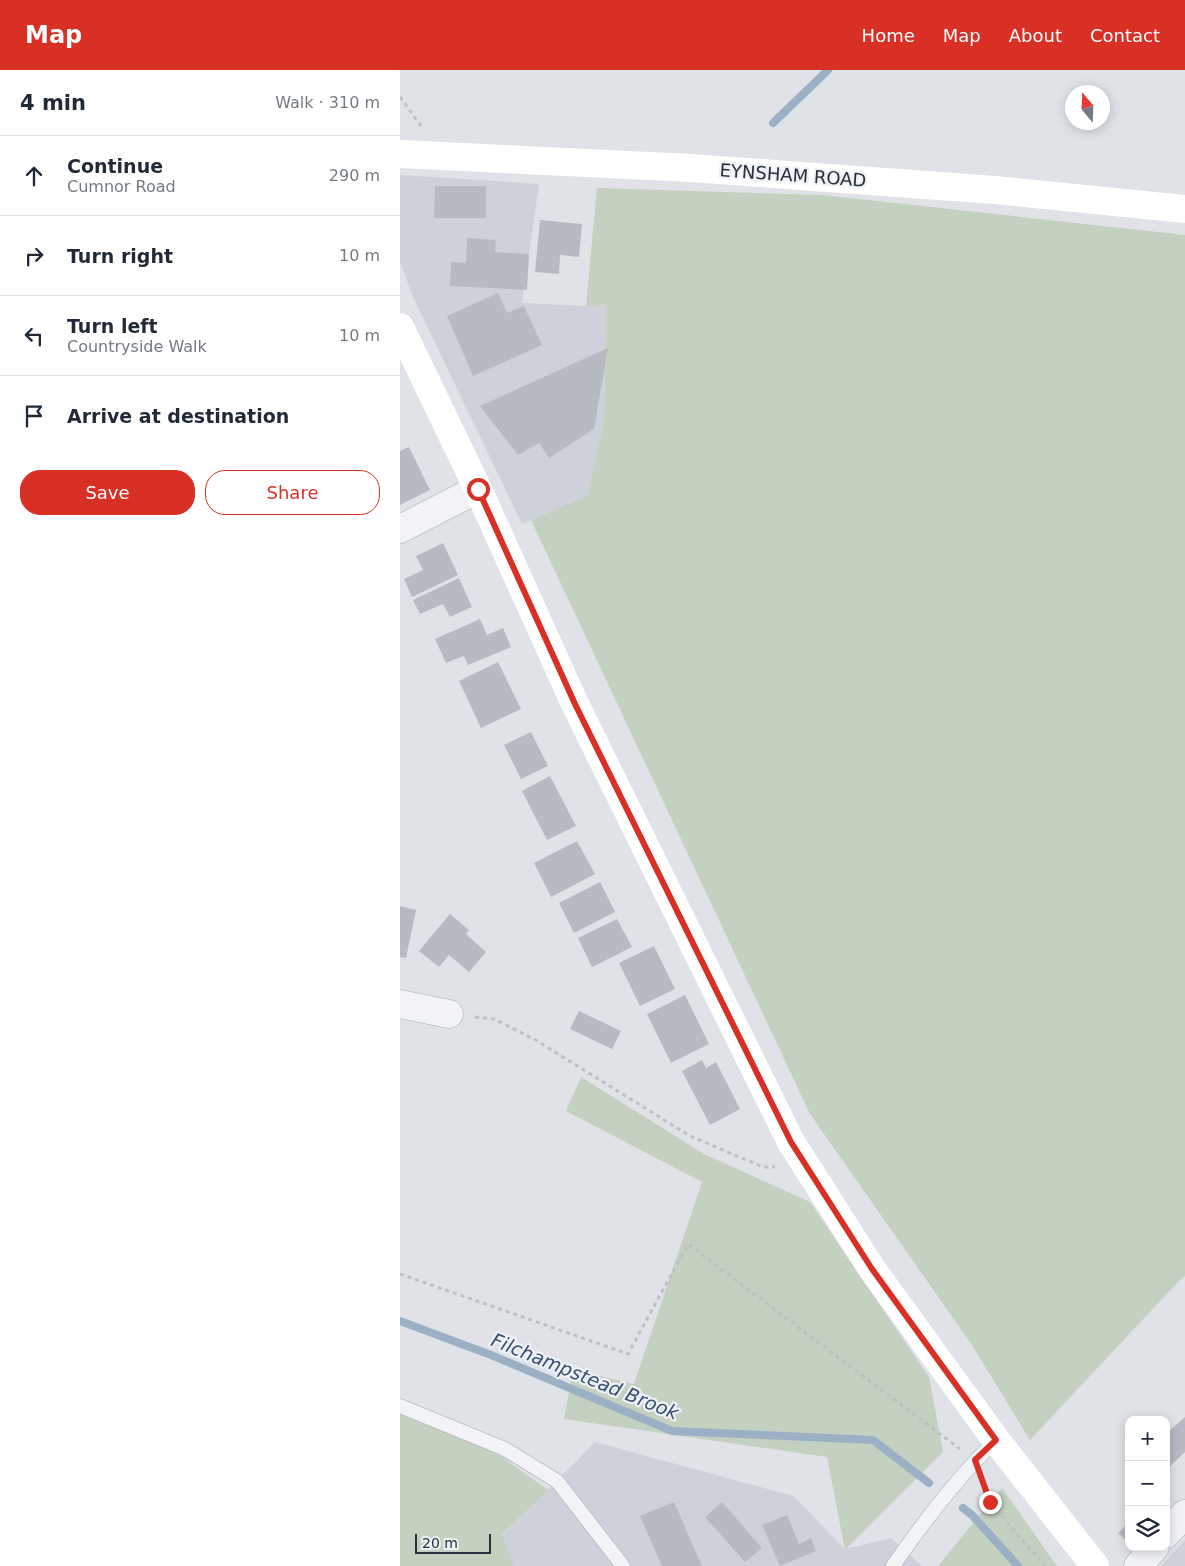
<!DOCTYPE html>
<html lang="en">
<head>
<meta charset="utf-8">
<style>
  body { margin:0; font-family:"DejaVu Sans",sans-serif; background:#f6f6f7; color:#1f2937 }
  .controls { position:absolute; right:15px; bottom:15px; display:grid; overflow:hidden; border-radius:10px; box-shadow:0 2px 12px #0003 }
  .controls button { width:45px; height:45px; display:grid; place-items:center; padding:0; border:0; border-bottom:1px solid #e0e1e3; background:#fff; color:#1f2937; font:25px sans-serif }
  .compass { position:absolute; left:665px; top:15px; width:45px; height:45px; border-radius:50%; background:#fff; box-shadow:0 2px 12px #0003; rotate:341deg }
  .scale { position:absolute; left:15px; bottom:12px; width:76px; box-sizing:border-box; padding-left:5px; border:2px solid #29303d; border-top:0; font-size:14px; line-height:18px; white-space:nowrap; color:#29303d; -webkit-text-stroke:4px #eef1f5; paint-order:stroke }
  .stop { position:absolute; width:15px; height:15px; margin:-11px; border:4px solid #d93025; border-radius:50%; background:#fff }
  .stop.end { background:#d93025; border-color:#fff; box-shadow:0 1px 5px #0008 }
  .list { margin:0; padding:0; list-style:none }
  h2 { display:flex; justify-content:space-between; align-items:center; height:65px; margin:0; padding:0 20px; font-size:21px }
  h2 small { font-size:16px; font-weight:400; color:#747a83 }
  .list li { display:grid; grid-template-columns:32px 1fr auto; gap:15px; align-items:center; box-sizing:border-box; height:80px; padding:0 20px; border-top:1px solid #e0e1e3 }
  .list b { display:block; font-size:19px; white-space:nowrap }
  .list p { margin:0; font-size:16px; white-space:nowrap; color:#747a83 }
  .list em { font-size:16px; font-style:normal; color:#747a83 }
  .actions { display:flex; gap:10px; padding:15px 20px }
  .actions a { flex:1; padding:11px 0; border:1px solid #d93025; border-radius:20px; text-align:center; font-size:18px; color:#d93025 }
  .actions .main { background:#d93025; color:#fff }
  .icon { flex:none; width:28px; height:28px; fill:none; stroke:currentColor; stroke-width:2; stroke-linecap:round; stroke-linejoin:round }
  .map { position:relative; flex:none; width:785px; height:1496px; overflow:hidden }
  header { display:flex; align-items:center; gap:30px; box-sizing:border-box; height:70px; padding:0 25px; background:#d93025; color:#fff }
  header strong { font-size:24px }
  nav { display:flex; gap:28px; margin-inline-start:auto; font-size:18px }
  main { display:flex }
  aside { flex:1; background:#fff }
  .map>svg:first-child { display:block }
</style>
</head>
<body>
<header>
<strong>Map</strong>
<nav><a>Home</a><a>Map</a><a>About</a><a>Contact</a></nav>
</header>
<main>
<aside>
<h2>4 min<small>Walk · 310 m</small></h2>
<ul class="list">
<li><svg class="icon" aria-label="ahead" viewBox="0 0 24 24"><path d="M12 20V5M6 11l6-6 6 6"/></svg><div><b>Continue</b><p>Cumnor Road</p></div><em>290 m</em></li>
<li><svg class="icon" aria-label="right" viewBox="0 0 24 24"><path d="M7 20v-9h11M14 6l5 5-5 5"/></svg><div><b>Turn right</b></div><em>10 m</em></li>
<li><svg class="icon" aria-label="left" viewBox="0 0 24 24"><path d="M17 20v-9H6M10 6l-5 5 5 5"/></svg><div><b>Turn left</b><p>Countryside Walk</p></div><em>10 m</em></li>
<li><svg class="icon" aria-label="arrive" viewBox="0 0 24 24"><path d="M6 21V4h12l-3 4 3 4H6"/></svg><div><b>Arrive at destination</b></div></li>
</ul>
<div class="actions"><a class="main">Save</a><a>Share</a></div>
</aside>
<div class="map">
<svg width="785" height="1496" viewBox="0 0 785 1496">
  <rect width="100%" height="100%" fill="#dfe2e7"/>
  <path fill="#cdd1d9" d="M0 105 139 114 122 233 186 236 207 233 204 349 188 425 122 454 13 227 0 191Z
    M195 1372 393 1426 445 1479 491 1468 522 1496H114L102 1466Z
    M785 1470V1496H761Z"/>
  <path fill="#c4d0c0" d="M197 118 422 125 785 165V1206L777 1213 630 1370 572 1275 410 1044 131 450 188 425 204 349 207 234 186 236Z
    M181 1007 304 1084 410 1132 529 1307 543 1382 445 1480 427 1387 164 1349 173 1300 234 1314 302 1112 166 1041Z
    M0 1340 80 1371 148 1420 102 1465 114 1496H0Z
    M602 1418 657 1496H538Z"/>
  <g fill="none" stroke-linecap="round" stroke-linejoin="round">
    <path stroke="#9cb0c5" stroke-width="8" d="M373 53 428 0
      M0 1251 91 1285 272 1361 473 1370 529 1413
      M563 1438 572 1445 618 1496"/>
  </g>
  <path fill="#b6bbc3" d="M35 116H86V148H34Z
    M140 150 182 154 179 187 160 185 159 204 135 202Z
    M67 168 96 170 95 182 129 184 127 220 50 216 51 192 66 193Z
    M98 223 107 243 124 236 142 275 73 306 47 246Z
    M208 278 194 359 149 388 139 373 118 385 80 336Z
    M9 377 30 420 0 435V381Z
    M43 473 58 505 12 527 4 509 23 500 16 486Z
    M59 508 72 537 50 547 43 534 20 544 13 530Z
    M80 549 87 565 103 558 111 577 68 595 64 586 46 593 35 569Z
    M98 592 121 639 81 658 59 611Z
    M131 662 148 696 121 709 104 675Z
    M150 706 176 756 147 770 122 721Z
    M177 771 195 804 151 827 134 793Z
    M200 812 215 842 174 863 159 833Z
    M0 836 16 840 6 888 0 887Z
    M50 844 69 860 66 864 86 882 69 902 49 885 39 897 19 881Z
    M217 849 232 877 192 897 178 868Z
    M254 876 275 919 240 936 219 893Z
    M285 925 309 974 271 993 247 944Z
    M179 941 221 961 212 979 170 959Z
    M302 990 306 998 316 992 340 1039 310 1055 282 1001Z
    M785 1347V1382L766 1400V1364Z
    M274 1432 302 1496H262L240 1446Z
    M322 1432 362 1478 345 1492 305 1447Z
    M387 1445 399 1474 411 1468 416 1481 380 1496 362 1455Z
    M729 1452V1473L718 1463Z"/>
  <g fill="none" stroke-linecap="round" stroke-linejoin="round">
    <g stroke="#a5a9b1" stroke-width="15">
      <path id="lane" d="M0 1336 105 1379 157 1411 223 1496
        M493 1496C524 1451 557 1408 596 1370"/>
    </g>
    <g stroke="#a5a9b1" stroke-width="29">
      <path id="street" d="M0 459 78 419
        M0 934 49 944
        M766 1464 785 1444
        M738 1496 755 1477"/>
    </g>
    <path stroke="#bdc0c6" stroke-width="3" stroke-dasharray="4 4" stroke-linecap="butt" d="M0 27 23 59
      M75 947 94 949 134 969 290 1066 363 1097H375
      M0 1204 228 1284 288 1174 560 1379
      M583 1411 590 1432 645 1496"/>
    <use href="#lane" stroke="#f1f3f6" stroke-width="14"/>
    <use href="#street" stroke="#f1f3f6" stroke-width="28"/>
    <path stroke="#fff" stroke-width="28" d="M0 84 291 98 595 120 785 139
      M0 257 78 419 175 634 391 1072 472 1199 596 1370 695 1496"/>
  </g>
  <g fill="none" stroke-linecap="round" stroke-linejoin="round">
    <path stroke="#d93025" stroke-width="6" d="M78 419 175 634 391 1072 472 1199 596 1370 575 1390 590 1432"/>
  </g>
  <g text-anchor="middle" dominant-baseline="central" stroke-width="4.5" stroke-linejoin="round" paint-order="stroke">
    <g font-size="18" fill="#29303d" stroke="#eef1f5">
      <text transform="translate(393 105) rotate(4)">EYNSHAM ROAD</text>
    </g>
    <g font-size="19" font-style="italic" fill="#364f6e" stroke="#eef1f5">
      <text transform="translate(185 1306) rotate(22)">Filchampstead Brook</text>
    </g>
  </g>
</svg>
<div class="controls">
<button>+</button>
<button>−</button>
<button><svg class="icon" aria-label="layers" viewBox="0 0 24 24"><path d="M12 4l9 5-9 5-9-5zM3 14l9 5 9-5"/></svg></button>
</div>
<svg class="compass" viewBox="-18 -18 36 36"><path d="M0-13l5 13h-10z" fill="#e53935"/><path d="M0 13l5-13h-10z" fill="#747a83"/></svg>
<div class="scale">20 m</div>
<div class="stop" style="left:78px;top:419px"></div>
<div class="stop end" style="left:590px;top:1432px"></div>
</div>
</main>
</body>
</html>
